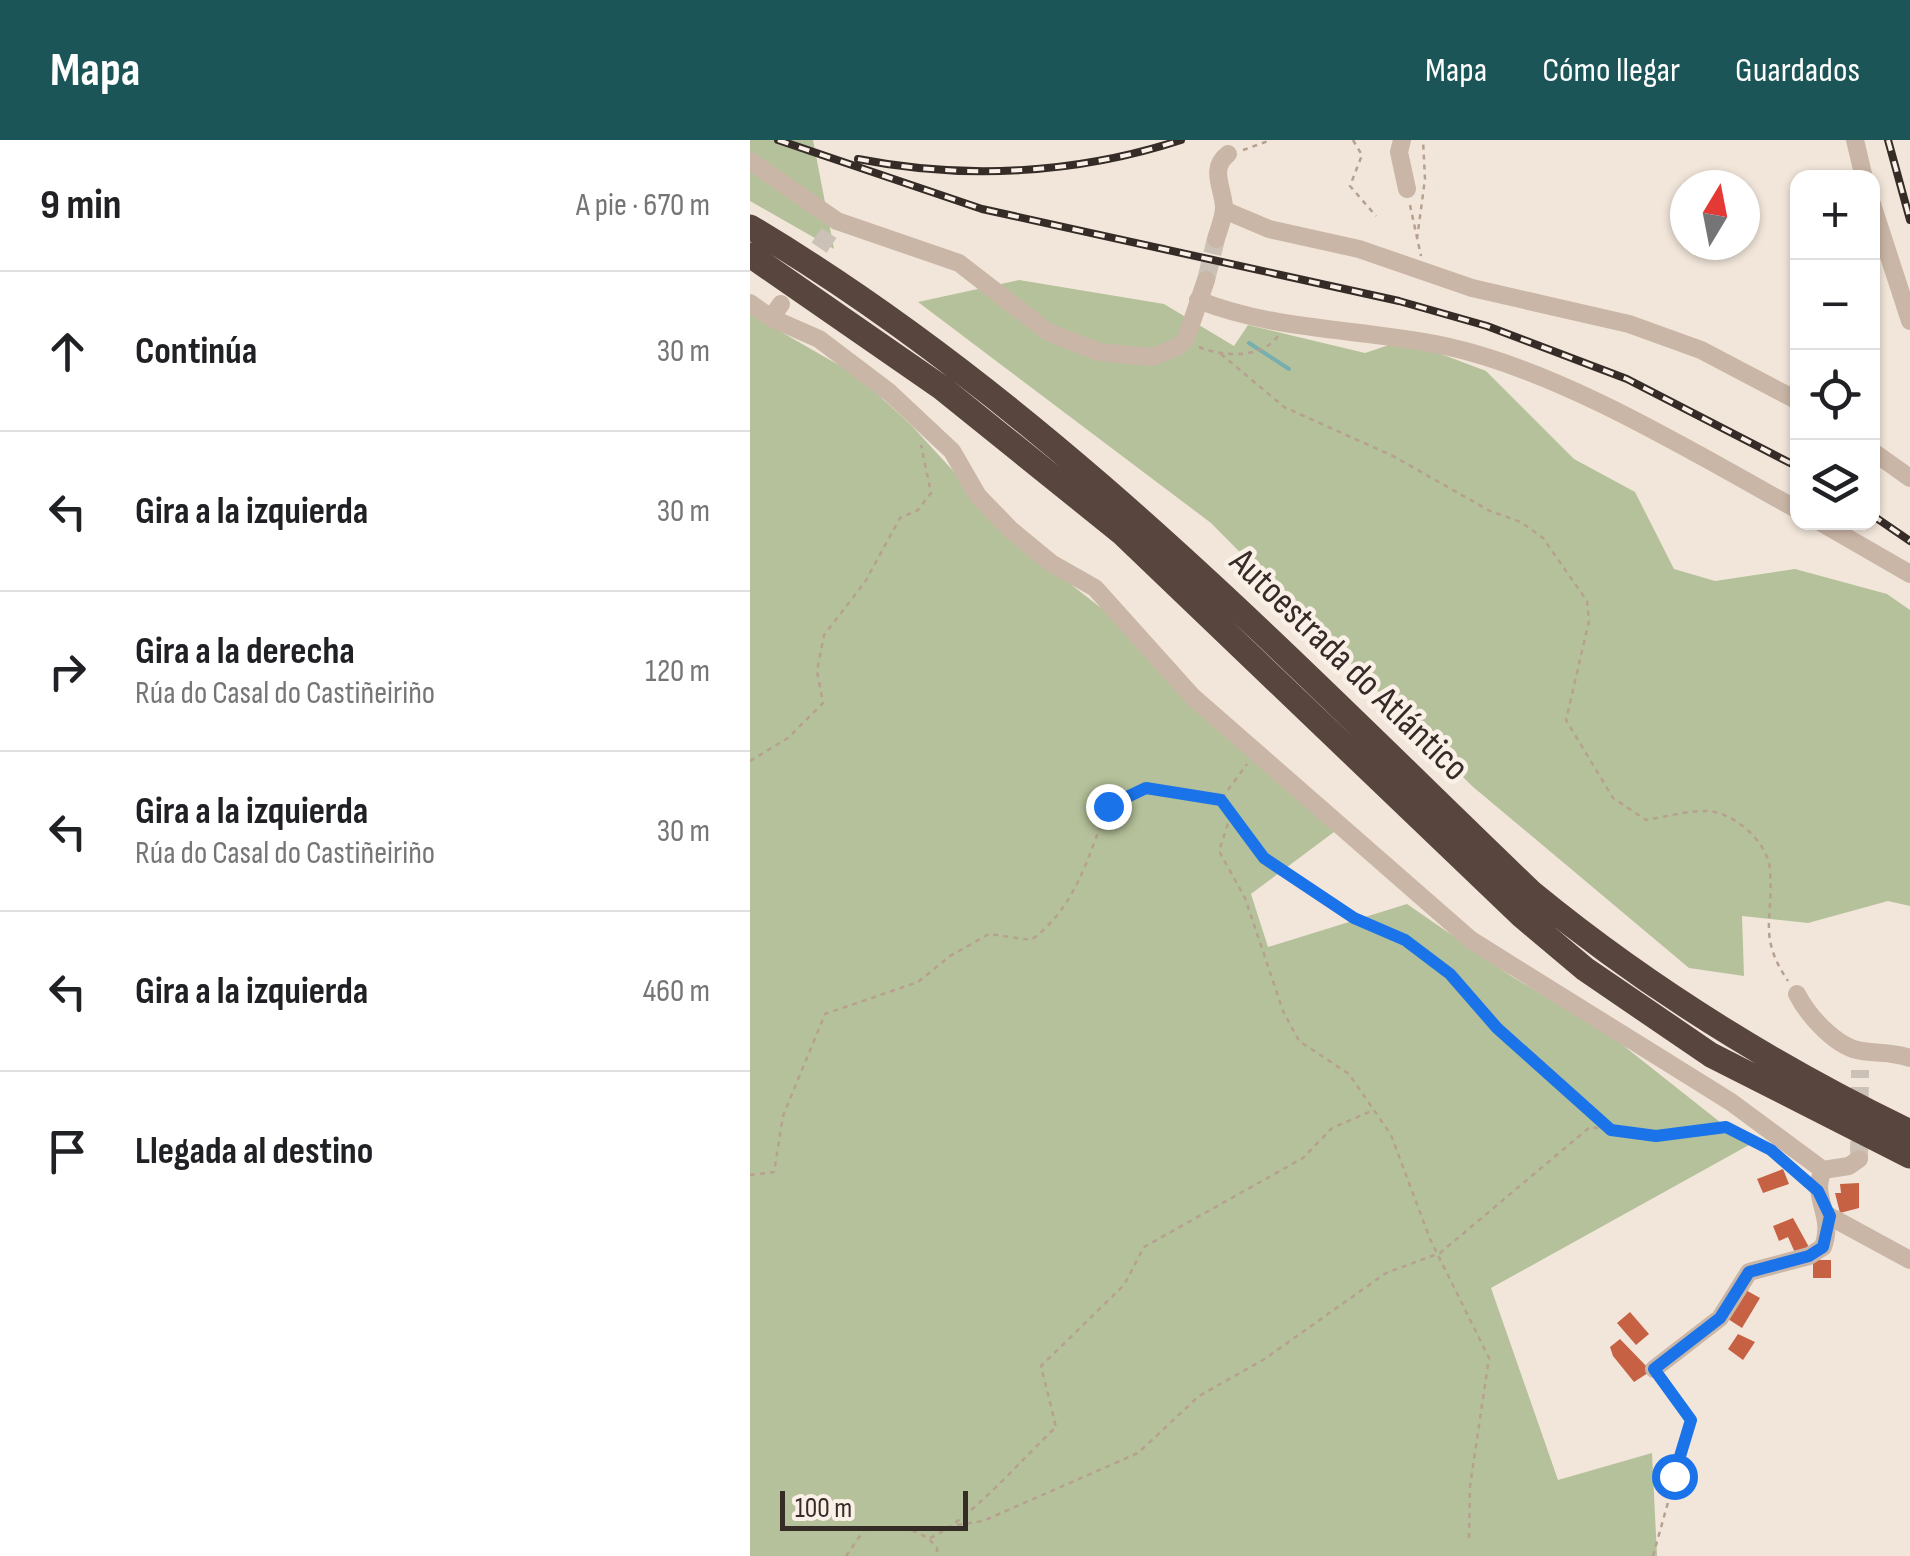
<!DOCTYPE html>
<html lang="es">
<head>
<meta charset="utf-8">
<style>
  body { margin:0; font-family:"Sofia Sans Condensed",sans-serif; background:#f6f6f6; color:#202124 }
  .controls { position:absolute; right:30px; top:30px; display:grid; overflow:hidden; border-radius:20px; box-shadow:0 2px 8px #0004 }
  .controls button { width:90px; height:90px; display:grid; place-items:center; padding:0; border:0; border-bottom:2px solid #e0e0e0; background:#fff; color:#202124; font:50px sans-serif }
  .compass { position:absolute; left:920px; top:30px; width:90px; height:90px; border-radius:50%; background:#fff; box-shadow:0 2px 8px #0004; rotate:10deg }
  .scale { position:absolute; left:30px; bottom:25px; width:188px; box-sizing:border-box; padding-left:10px; border:5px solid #362c27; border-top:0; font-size:28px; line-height:35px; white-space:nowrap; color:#362c27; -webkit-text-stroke:8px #faf0e7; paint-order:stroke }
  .stop { position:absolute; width:30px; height:30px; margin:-22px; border:8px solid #1a73e8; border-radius:50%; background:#fff }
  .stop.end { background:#1a73e8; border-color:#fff; box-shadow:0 2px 10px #0008 }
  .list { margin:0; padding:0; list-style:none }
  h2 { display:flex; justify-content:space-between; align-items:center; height:130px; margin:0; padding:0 40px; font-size:42px }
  h2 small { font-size:32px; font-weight:400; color:#757577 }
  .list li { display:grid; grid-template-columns:65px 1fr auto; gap:30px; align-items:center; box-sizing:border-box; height:160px; padding:0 40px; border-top:2px solid #e0e0e0 }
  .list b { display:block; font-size:38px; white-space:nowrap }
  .list p { margin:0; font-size:32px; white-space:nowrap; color:#757577 }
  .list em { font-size:32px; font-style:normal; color:#757577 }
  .icon { flex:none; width:55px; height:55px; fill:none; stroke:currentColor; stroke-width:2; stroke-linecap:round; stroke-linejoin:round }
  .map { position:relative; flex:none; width:1160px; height:1416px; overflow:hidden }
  header { display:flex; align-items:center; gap:60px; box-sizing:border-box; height:140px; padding:0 50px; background:#1c5558; color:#fff }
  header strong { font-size:48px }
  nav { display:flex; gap:55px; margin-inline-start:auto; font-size:35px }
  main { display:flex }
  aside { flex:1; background:#fff }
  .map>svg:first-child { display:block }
</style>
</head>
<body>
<header>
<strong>Mapa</strong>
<nav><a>Mapa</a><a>Cómo llegar</a><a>Guardados</a></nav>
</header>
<main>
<aside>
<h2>9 min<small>A pie · 670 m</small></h2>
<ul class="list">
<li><svg class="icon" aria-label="ahead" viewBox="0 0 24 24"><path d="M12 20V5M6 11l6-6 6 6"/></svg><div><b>Continúa</b></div><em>30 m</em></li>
<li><svg class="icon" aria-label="left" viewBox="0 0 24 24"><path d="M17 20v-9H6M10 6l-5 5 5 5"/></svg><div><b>Gira a la izquierda</b></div><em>30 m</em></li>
<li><svg class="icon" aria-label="right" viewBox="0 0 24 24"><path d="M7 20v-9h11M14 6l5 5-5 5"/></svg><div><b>Gira a la derecha</b><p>Rúa do Casal do Castiñeiriño</p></div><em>120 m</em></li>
<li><svg class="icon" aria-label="left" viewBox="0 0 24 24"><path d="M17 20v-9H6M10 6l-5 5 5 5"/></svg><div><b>Gira a la izquierda</b><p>Rúa do Casal do Castiñeiriño</p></div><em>30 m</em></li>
<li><svg class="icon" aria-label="left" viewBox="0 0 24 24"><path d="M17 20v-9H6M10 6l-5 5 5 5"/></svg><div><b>Gira a la izquierda</b></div><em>460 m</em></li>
<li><svg class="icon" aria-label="arrive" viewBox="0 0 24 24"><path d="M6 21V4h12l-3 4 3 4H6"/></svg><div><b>Llegada al destino</b></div></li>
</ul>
</aside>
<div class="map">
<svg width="1160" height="1416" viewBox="0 0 1160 1416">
  <rect width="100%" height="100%" fill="#f2e6da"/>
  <path fill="#b5c19a" d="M0 0H63L84 109 0 61Z
    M269 140 414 164 484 206 498 185 615 213 654 200 736 231 824 319 885 352 924 429 965 441 1045 429 1137 454 1160 470V766L1138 761 1058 783 992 776 994 836 939 828 722 646 461 383 168 162Z
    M0 174 108 236 162 286 273 407 355 471 584 692 501 754 518 807 657 764 761 836 860 895 999 1005 741 1148 808 1340 902 1313 907 1416H0Z"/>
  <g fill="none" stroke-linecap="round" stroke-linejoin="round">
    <path stroke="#79aeaf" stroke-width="4" d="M499 203 539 229"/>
  </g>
  <path fill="#c76143" d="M1033 1029 1039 1044 1013 1053 1007 1039Z
    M1109 1043V1068L1090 1073 1085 1053H1091L1090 1044Z
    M1043 1078 1060 1109 1046 1115 1038 1097 1029 1101 1023 1086Z
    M1063 1120H1081V1138H1063Z
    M994 1149 1010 1158 992 1188 978 1179Z
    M880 1172 899 1194 886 1205 867 1183Z
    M988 1194 1005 1202 993 1220 978 1209Z
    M870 1199 901 1231 884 1242 863 1216 860 1207Z"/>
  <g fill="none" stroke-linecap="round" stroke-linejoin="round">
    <path stroke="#ccc1b6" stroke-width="18" stroke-dasharray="18 9" stroke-linecap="butt" d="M54 130 79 93
      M456 140 466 99
      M1109 1019 1110 930"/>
    <path stroke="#b6a090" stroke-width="2.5" stroke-dasharray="5 5" stroke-linecap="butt" d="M603 0 612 15 600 46 626 76
      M493 10 521 0
      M660 65 671 116
      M667 99 675 39 673 0
      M449 207C474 217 511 219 528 196
      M471 214 534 267 643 316 740 371 771 382 793 398 837 461 839 481 816 580 863 658 896 680C916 677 946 668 965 672 990 678 1018 704 1020 730 1024 779 1007 795 1038 841
      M0 621 38 598 73 563 67 531 74 495 115 442 150 378 168 370 181 353 171 305
      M472 658 497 624
      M481 674 469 711 495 758 533 871 549 901 599 934 641 995 680 1099 739 1218 720 1346 719 1399
      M1043 1028 1055 1039
      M0 1035 24 1032 33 976 75 874 168 842 200 816 239 794 281 800C326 768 338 716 358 666L396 648 471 660 514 718 604 778 655 800 700 834 747 889 861 990
      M207 1385 233 1381 388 1313 449 1256 513 1220 636 1133 690 1113 840 987 906 996 976 987 1009 1002
      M180 1398C220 1380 272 1319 306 1287L291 1226 374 1145 394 1107 553 1018 582 988 624 970
      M96 1416 114 1390C139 1385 170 1385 187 1408V1416
      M903 1416 941 1280 913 1242"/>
    <path stroke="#cab6a6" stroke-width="18" d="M652 0 649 12 657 49
      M1105 0 1114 38
      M0 21 87 81 209 123 298 192 349 212 402 217 427 207 436 199 456 140
      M1122 64 1160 181
      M474 70 519 89 609 109 722 148 879 184 951 210 1048 261
      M466 99C469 89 474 77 474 67 473 47 459 29 478 14
      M448 160C529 192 611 188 695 206 811 231 943 312 1048 370
      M0 163 21 178 31 164
      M21 178 69 199 139 252 202 311 228 356 261 390 301 423 345 448 442 556 721 800 981 962 1073 1030
      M1122 311 1160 338
      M1070 382 1160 434
      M1047 854C1058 876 1087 908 1112 911 1132 914 1139 911 1160 918
      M1079 1076 1160 1120
      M904 1229 970 1178 999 1132 1059 1116 1073 1107C1085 1075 1060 1057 1073 1030L1099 1026 1109 1019"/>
    <path stroke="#57453e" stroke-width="25" d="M0 87C296 263 536 517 782 753 899 849 1024 926 1160 992
      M0 115 192 248 372 393 772 776 835 829 961 915 1160 1016"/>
    <g stroke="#362c27" stroke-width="8">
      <path id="rail" d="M28 0 232 69 649 161 737 186 877 239 1048 327
        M1138 0 1160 80
        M108 19C215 40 327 34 431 0
        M1122 375 1160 401"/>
    </g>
    <use href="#rail" stroke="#faf0e7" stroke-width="4" stroke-dasharray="11" stroke-linecap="butt"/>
  </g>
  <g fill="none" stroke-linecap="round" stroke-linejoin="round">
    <path stroke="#1a73e8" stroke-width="12" d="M358 666 396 648 471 660 514 718 604 778 655 800 700 834 747 888 861 990 906 996 976 987 1021 1010 1068 1051 1080 1076 1073 1107 1059 1116 999 1132 970 1178 904 1229 941 1280 924 1336"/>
  </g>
  <g text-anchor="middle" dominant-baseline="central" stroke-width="9" stroke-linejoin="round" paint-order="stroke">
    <g font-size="38" fill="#362c27" stroke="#faf0e7">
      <text transform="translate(599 525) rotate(44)">Autoestrada do Atlántico</text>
    </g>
  </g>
</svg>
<div class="controls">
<button>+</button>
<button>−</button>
<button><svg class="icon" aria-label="locate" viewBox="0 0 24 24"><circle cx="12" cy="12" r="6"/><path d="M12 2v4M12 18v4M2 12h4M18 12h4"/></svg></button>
<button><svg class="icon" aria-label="layers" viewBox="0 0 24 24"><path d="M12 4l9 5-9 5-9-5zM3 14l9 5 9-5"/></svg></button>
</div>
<svg class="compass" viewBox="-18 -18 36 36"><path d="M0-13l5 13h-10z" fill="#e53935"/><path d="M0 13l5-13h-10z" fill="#757577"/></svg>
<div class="scale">100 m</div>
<div class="stop" style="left:924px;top:1336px"></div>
<div class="stop end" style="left:358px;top:666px"></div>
</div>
</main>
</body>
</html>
